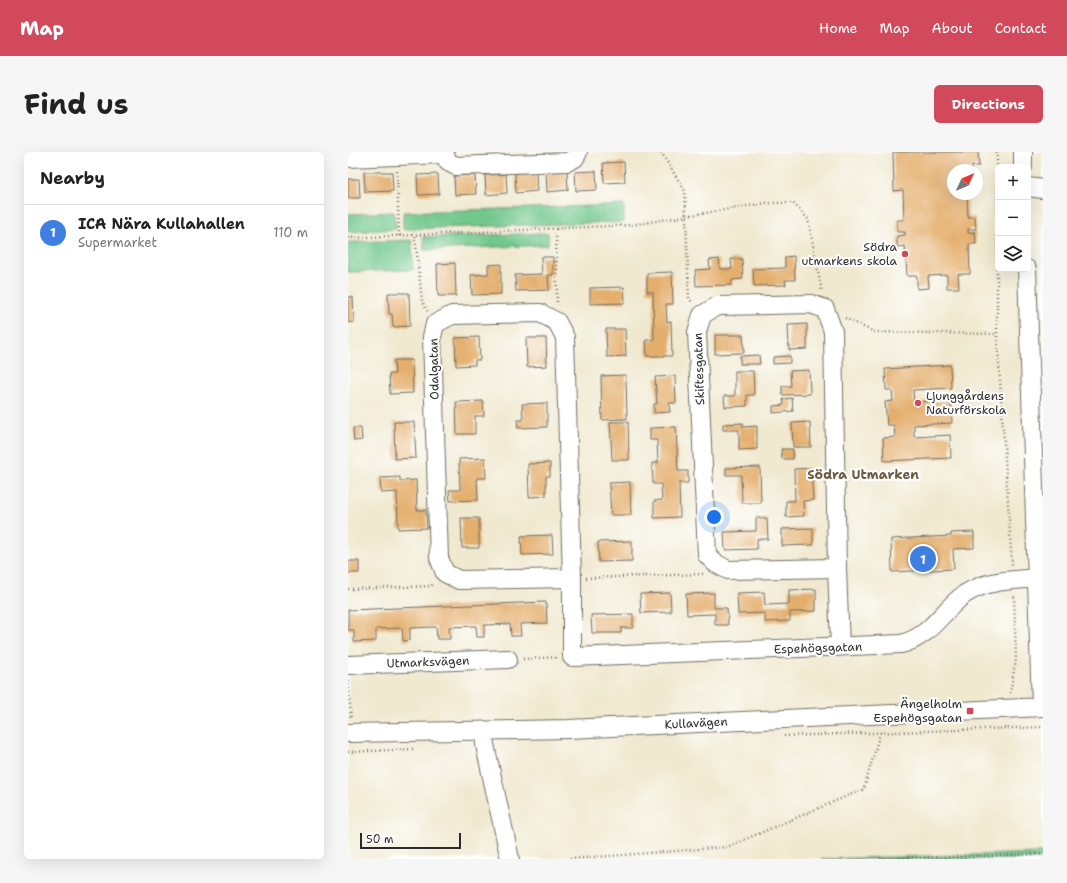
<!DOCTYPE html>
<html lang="en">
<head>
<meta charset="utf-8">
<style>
  body { margin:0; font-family:"Shantell Sans",sans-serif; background:#f6f6f6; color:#222 }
  .controls { position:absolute; right:12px; top:12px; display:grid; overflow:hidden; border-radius:6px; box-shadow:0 4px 16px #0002 }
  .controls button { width:36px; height:36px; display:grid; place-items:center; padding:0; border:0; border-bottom:1px solid #e0e0e0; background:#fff; color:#222; font:20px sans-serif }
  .compass { position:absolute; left:599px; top:12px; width:36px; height:36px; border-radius:50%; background:#fff; box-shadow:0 4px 16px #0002; rotate:46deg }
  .scale { position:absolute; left:12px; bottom:10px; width:101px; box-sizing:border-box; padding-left:4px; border:2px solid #2b2b2b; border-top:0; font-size:11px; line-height:14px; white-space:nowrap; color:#2b2b2b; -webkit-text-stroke:3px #fff; paint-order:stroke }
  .you { position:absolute; left:366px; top:365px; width:14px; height:14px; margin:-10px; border:3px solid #fff; border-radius:50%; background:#1a73e8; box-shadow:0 0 0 6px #1a73e833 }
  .badge { display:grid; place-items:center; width:26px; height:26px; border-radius:50%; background:#d1495b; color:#fff; font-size:13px; font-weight:700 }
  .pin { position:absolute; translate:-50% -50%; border:2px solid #fff; box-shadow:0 1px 4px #0006 }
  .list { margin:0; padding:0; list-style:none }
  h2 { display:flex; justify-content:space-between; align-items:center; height:52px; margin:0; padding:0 16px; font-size:17px }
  h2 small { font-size:13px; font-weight:400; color:#767676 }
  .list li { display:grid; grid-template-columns:26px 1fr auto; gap:12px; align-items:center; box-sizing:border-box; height:56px; padding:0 16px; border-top:1px solid #e0e0e0 }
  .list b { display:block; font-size:15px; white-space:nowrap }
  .list p { margin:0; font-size:13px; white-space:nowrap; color:#767676 }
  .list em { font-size:13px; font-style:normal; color:#767676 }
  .icon { flex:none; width:22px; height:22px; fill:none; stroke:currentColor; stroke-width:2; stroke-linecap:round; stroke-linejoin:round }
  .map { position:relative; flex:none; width:695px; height:707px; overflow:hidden; border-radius:6px }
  header { display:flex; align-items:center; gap:24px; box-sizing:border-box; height:56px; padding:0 20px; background:#d1495b; color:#fff }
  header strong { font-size:19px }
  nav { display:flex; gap:22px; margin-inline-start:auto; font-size:14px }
  .intro { display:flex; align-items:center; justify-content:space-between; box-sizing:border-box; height:96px; padding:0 24px }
  h1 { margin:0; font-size:28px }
  .button { padding:10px 18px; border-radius:6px; background:#d1495b; color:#fff; font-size:14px; font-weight:700 }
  main { display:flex; gap:24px; padding:0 24px }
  aside { flex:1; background:#fff; border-radius:6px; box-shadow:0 4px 16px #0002 }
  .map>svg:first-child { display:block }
</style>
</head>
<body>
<header>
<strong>Map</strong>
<nav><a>Home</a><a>Map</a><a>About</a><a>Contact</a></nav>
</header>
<div class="intro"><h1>Find us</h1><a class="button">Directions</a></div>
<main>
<aside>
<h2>Nearby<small></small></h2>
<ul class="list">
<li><span class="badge" style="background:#3f7fe0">1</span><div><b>ICA Nära Kullahallen</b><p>Supermarket</p></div><em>110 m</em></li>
</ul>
</aside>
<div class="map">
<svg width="695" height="707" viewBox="0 0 695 707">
  <rect width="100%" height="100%" fill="#fff"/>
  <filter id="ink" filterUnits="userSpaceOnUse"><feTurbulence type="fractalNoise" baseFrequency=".025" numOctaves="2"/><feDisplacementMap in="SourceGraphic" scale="8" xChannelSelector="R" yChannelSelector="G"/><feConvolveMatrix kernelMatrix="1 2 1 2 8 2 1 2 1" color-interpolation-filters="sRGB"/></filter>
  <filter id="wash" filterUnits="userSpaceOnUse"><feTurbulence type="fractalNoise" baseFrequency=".012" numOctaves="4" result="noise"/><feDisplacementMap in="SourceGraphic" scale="16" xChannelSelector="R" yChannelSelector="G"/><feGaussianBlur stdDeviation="0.9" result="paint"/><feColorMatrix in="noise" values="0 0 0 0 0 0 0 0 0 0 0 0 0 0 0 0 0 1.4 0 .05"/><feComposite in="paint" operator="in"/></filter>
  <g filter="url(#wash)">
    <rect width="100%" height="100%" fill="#f0e9d0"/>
    <path fill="#71c78c" stroke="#4e795c" d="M276 53V70L55 77V60Z
      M46 60 48 77 0 80V62Z
      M200 81V93L76 98 75 85Z
      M64 88 65 118 0 120V90Z
      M695 701V707H473Z"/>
    <g id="blocks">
      <path fill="#e4af6d" d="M545 0H630L631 14H624V18H605V42H619L620 65H627L628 77H620V81L627 80 628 92H621L622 122H610L611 136H599V123L580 124 581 136 569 137V124H559L557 94 549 95V84L557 83V80H549V68H556L555 38 546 39Z
        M276 10 277 30 256 31 255 11Z
        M219 19 220 38 199 40 198 20Z
        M248 19 249 38 228 39 227 20Z
        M16 20H44L45 39 17 40Z
        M188 20 189 39 168 41 167 21Z
        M90 22 91 42 70 43 69 23Z
        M158 22 159 41 138 43 137 23Z
        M127 23 128 42 107 43 106 24Z
        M0 27H11L12 46H0Z
        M446 104 447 128H437L438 133 406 134 405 117 437 116V105Z
        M193 105H205V123H200L201 138 168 139 167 123 194 122Z
        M371 107 372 117H384L383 107H394L395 127 384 128V133L348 134 347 118 362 117 361 108Z
        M107 111 108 144H90L89 112Z
        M153 112V142L124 143 123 123 140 122V113Z
        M324 120 325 152H318L319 170 323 169 324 204H299L298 188H306L305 140H299V121Z
        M276 135 277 151 242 152V136Z
        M40 141H61L62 174 45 175 44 162H41Z
        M0 145H5L6 170 0 171Z
        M459 172V197L441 198 440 173Z
        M258 177H277L278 204 259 205Z
        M367 183H395L396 201 367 202Z
        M131 185 132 208H127V213L108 214 107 186Z
        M178 186H198L199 214 179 215Z
        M411 203 412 212H392V204Z
        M442 204V211L425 212V205Z
        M46 208H64L65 241 42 242 41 222H47Z
        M602 213 603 236 565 238 566 250 603 248 604 271 566 273V285L602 283 603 306 536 309 535 286 547 285 546 273H539L537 250 545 249 544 238H538L537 217Z
        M461 218 462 242 434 243V234H443L442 219Z
        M387 219H405L406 243H399V254L377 255 376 244H387Z
        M278 223 279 267 254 268 253 224Z
        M327 224 328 251H321L322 260 306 261V252H309L307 225Z
        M444 246 445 259 425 261V254L436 253 435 247Z
        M135 249 136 264H127V282H109L108 250Z
        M199 251V275L170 276 169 268H175L174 252Z
        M46 270H66L68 306 47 307Z
        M262 270H280L281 308H264Z
        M462 270 463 295H445L444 271Z
        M395 271V275L409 274V297L391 298V278H375V272Z
        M328 275 330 319H340V331H331L332 365 306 366V349L314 348 313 332H305L304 311H310L309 288H302V276Z
        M5 276H13L14 288 6 289Z
        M433 297H445V307H434Z
        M137 306 138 326H129L130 348 102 349 101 338H112L111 307Z
        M202 311V324H198V344L181 345 180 312Z
        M412 315 413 351H394L393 323H378V316Z
        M463 316 465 348 455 349 456 364 438 365V349H447L446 317Z
        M52 325V329L68 328 69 358H78L79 376 50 377 49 340 33 341 32 326Z
        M282 330 283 363H263L261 331Z
        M113 366H131V396H114Z
        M408 366H419L420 387H409V397L377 398 376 380 408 379Z
        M465 376V393L434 394V377Z
        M626 380V396L605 397 606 417 544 420 543 387 603 384V381Z
        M204 383 205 402 174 403 173 384Z
        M284 389V409L251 410 250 390Z
        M0 409H11V421H0Z
        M468 437V459L442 460V469L417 470V461L390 462 389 441 416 440 417 453 441 452V438Z
        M322 441 323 460 293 461 292 442Z
        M366 441V456H379L380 473H367V462L339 463 338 442Z
        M198 450 199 471 172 472 173 484H163L162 472 136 473V485H129L128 474 101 475 102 487H89L88 475 62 476V488L55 489 54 476 28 477V489L6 490V478H0V458Z
        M285 462V476H273V481H244L243 463Z"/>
    </g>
  </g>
  <g filter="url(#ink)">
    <use href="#blocks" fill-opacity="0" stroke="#706e65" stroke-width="1"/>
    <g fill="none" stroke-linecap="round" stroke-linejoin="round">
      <g stroke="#706e65" stroke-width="20">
        <path id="minor" d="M96 0 100 10 108 14 219 10 227 6 230 0
          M675 0V15
          M0 6 96 2
          M680 35 695 37
          M679 117 693 555
          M489 416 485 179 477 157 463 152 369 154 354 163 349 180 359 403 367 411 380 418 489 416 492 495
          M224 426 217 185 209 170 192 161 104 163 87 172 84 185 91 406 97 421 111 428 224 426V505L553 492C583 485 594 458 617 442 640 427 669 428 695 426
          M0 513 160 507
          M136 578 137 593 162 707
          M0 581 220 577 695 555"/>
      </g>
      <path stroke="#706e65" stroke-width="2.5" stroke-dasharray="1 3" stroke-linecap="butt" d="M313 0 337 39 341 147 345 151
        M649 0V182L664 414
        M49 19 51 84
        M208 77 209 153
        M67 84 74 149 80 160
        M0 86 283 73 418 51H445L460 67 474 140
        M497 166 526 180 649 182
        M238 426 356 422
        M0 437 83 434 86 431
        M175 507 210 505
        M0 528 3 567
        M662 541 668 508 666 443
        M436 584 695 575
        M0 600 65 597
        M222 707 379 695 516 637 532 581
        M532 707 695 702"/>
      <use href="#minor" stroke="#fff" stroke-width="18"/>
    </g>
  </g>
  <g fill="#d1495b" stroke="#fff" stroke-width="1.5">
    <circle cx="557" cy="102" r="4"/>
    <circle cx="570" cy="251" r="4"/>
    <rect x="618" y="555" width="8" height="8" rx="2"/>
  </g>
  <g text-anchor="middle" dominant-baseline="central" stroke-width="4" stroke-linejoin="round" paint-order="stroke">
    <g font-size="12" fill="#2b2b2b" stroke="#fff" text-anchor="end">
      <text x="549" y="95">Södra<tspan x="549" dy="14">utmarkens skola</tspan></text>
      <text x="578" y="244" text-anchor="start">Ljunggårdens<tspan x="578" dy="14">Naturförskola</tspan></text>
      <text x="614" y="552">Ängelholm<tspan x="614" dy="14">Espehögsgatan</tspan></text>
    </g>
    <g font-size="12" fill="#2b2b2b" stroke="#fff">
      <text transform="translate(86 217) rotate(-91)">Odalgatan</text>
      <text transform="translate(351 217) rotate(-92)">Skiftesgatan</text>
      <text transform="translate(470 496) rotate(-2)">Espehögsgatan</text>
      <text transform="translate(80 510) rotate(-2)">Utmarksvägen</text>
      <text transform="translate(348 571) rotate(-3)">Kullavägen</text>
    </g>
    <g font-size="13" font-weight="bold" fill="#6c5942" stroke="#fff">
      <text x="515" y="322">Södra Utmarken</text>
    </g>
  </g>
</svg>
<div class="controls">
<button>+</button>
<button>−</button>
<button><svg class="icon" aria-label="layers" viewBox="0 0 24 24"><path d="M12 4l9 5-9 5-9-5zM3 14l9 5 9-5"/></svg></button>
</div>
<svg class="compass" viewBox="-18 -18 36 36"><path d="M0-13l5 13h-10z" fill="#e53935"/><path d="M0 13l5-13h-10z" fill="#767676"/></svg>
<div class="scale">50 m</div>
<div class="you"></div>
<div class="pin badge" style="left:575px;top:407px;background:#3f7fe0">1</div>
</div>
</main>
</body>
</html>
